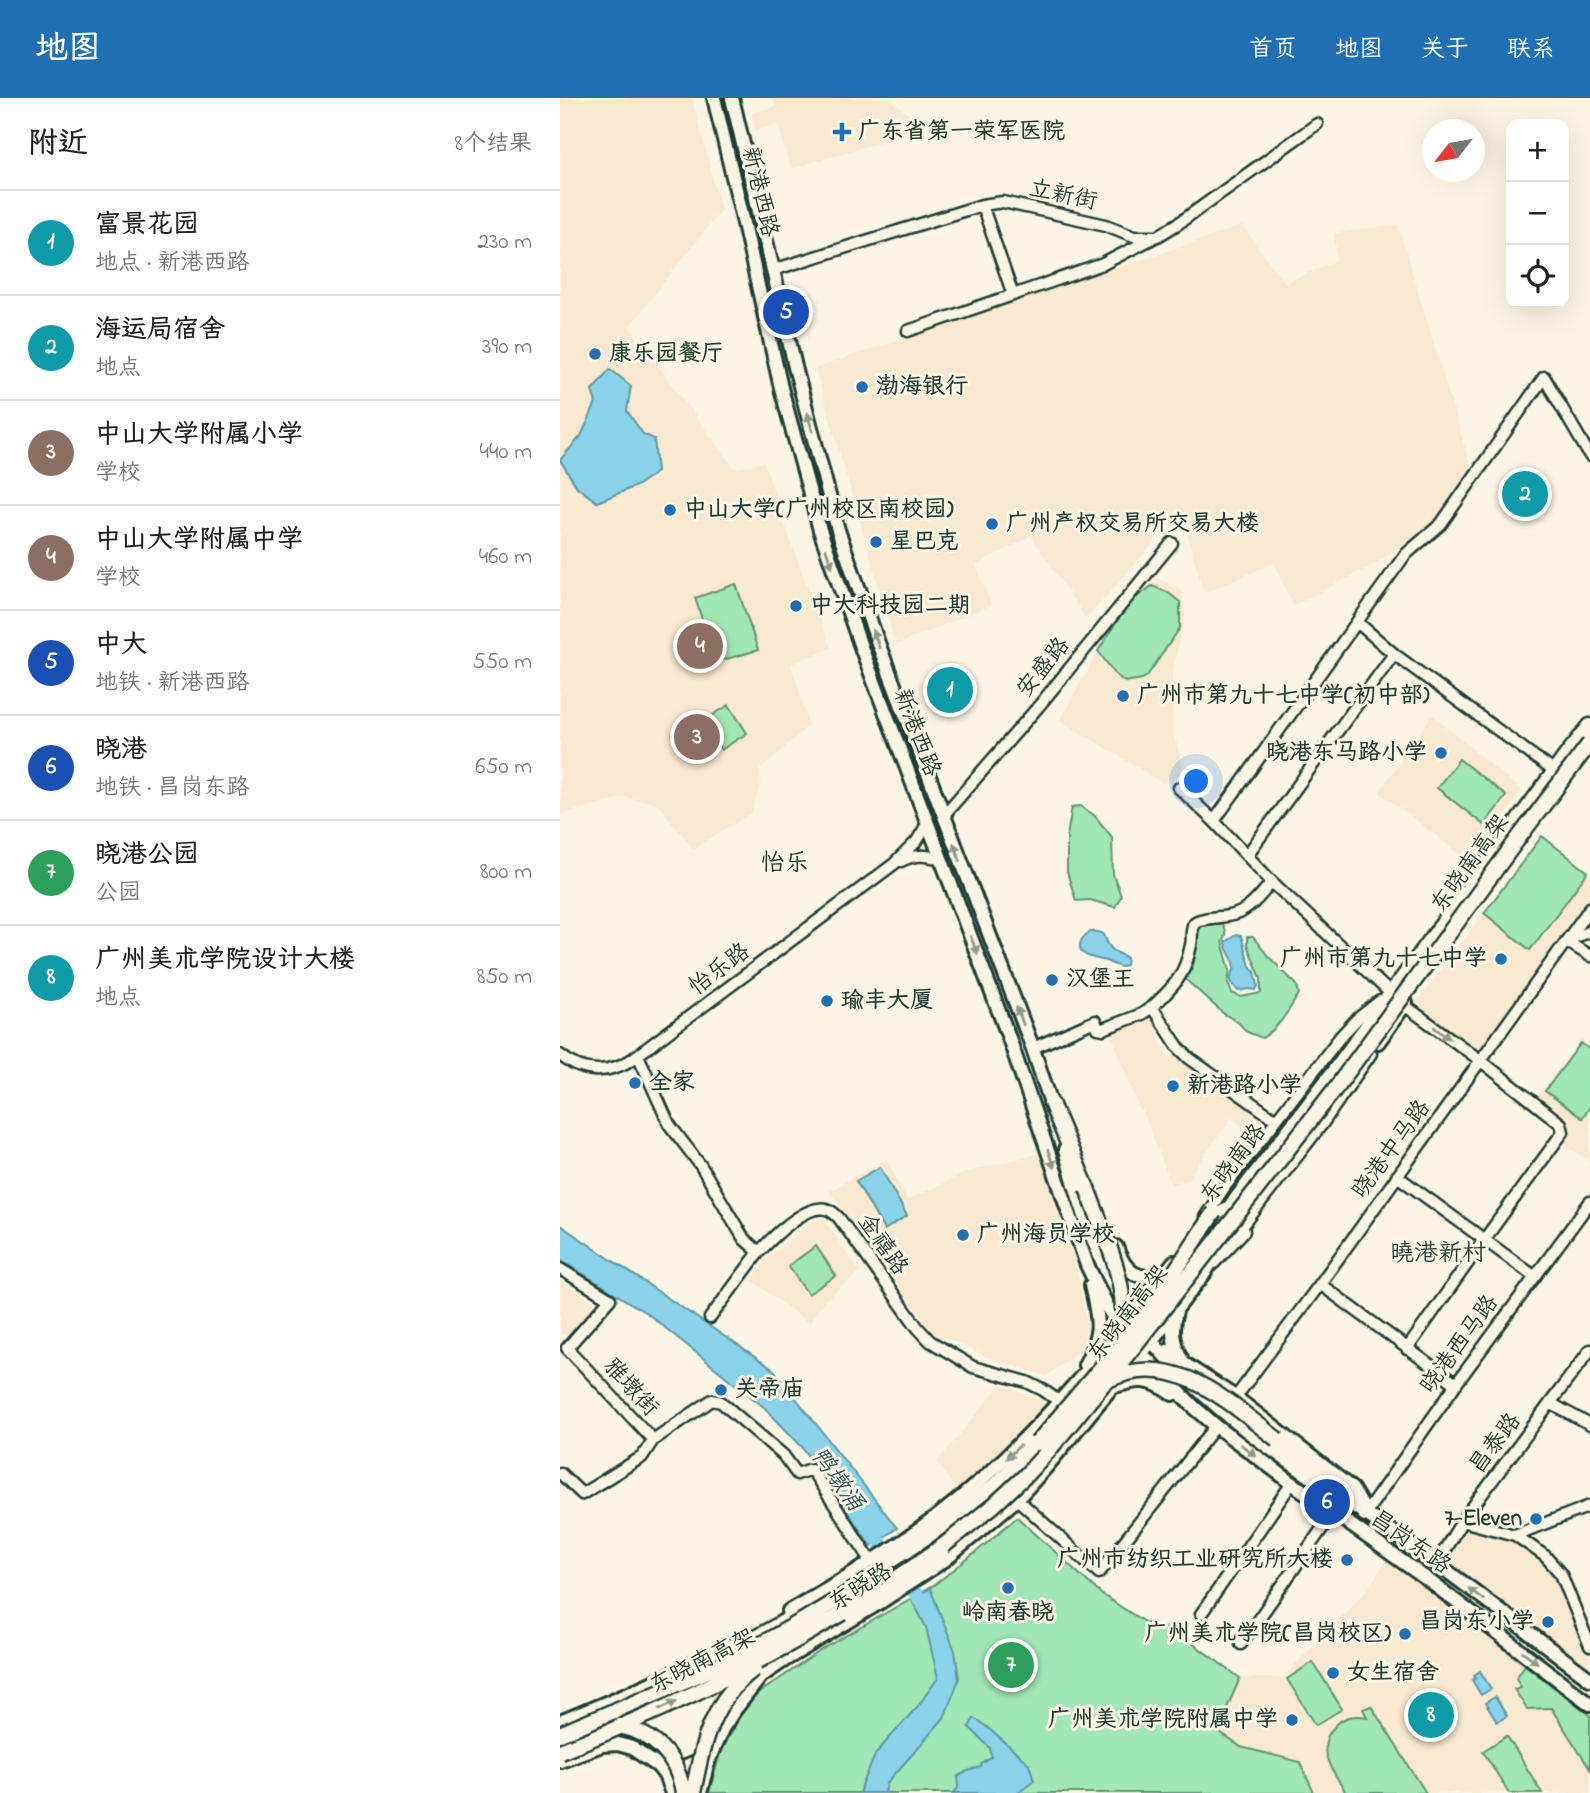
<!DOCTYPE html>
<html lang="zh">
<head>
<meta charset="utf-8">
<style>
  body { margin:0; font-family:"Indie Flower","LXGW WenKai TC",sans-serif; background:#f6f6f6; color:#222 }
  .controls { position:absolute; right:21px; top:21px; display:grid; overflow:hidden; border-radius:14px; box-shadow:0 7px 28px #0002 }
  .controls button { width:63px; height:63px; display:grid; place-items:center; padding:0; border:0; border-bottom:2px solid #e0e0e0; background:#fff; color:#222; font:35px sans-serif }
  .compass { position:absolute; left:862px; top:21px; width:63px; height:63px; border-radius:50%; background:#fff; box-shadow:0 7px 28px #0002; rotate:239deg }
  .you { position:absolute; left:637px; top:684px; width:24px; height:24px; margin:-18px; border:5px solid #fff; border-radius:50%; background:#1a73e8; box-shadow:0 0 0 10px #1a73e833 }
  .badge { display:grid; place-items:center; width:46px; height:46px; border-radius:50%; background:#1f6fb2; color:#fff; font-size:23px; font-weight:700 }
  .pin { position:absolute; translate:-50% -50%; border:4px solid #fff; box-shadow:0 2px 7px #0006 }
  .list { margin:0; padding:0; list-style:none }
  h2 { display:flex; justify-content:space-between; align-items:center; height:91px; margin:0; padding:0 28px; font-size:30px }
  h2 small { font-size:23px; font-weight:400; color:#767676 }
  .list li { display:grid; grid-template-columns:46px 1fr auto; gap:21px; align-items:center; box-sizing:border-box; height:105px; padding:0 28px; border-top:2px solid #e0e0e0 }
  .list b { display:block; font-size:26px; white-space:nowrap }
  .list p { margin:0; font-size:23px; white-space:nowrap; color:#767676 }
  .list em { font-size:23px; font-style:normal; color:#767676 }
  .icon { flex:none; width:38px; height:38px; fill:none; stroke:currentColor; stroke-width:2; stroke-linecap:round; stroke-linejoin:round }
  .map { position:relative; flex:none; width:1030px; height:1695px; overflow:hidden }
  header { display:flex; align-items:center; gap:42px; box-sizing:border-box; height:98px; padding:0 35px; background:#1f6fb2; color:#fff }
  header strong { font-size:33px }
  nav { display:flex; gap:38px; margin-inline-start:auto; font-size:24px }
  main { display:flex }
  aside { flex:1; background:#fff }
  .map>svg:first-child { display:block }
</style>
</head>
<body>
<header>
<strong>地图</strong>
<nav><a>首页</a><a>地图</a><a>关于</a><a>联系</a></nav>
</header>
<main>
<aside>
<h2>附近<small>8个结果</small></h2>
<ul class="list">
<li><span class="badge" style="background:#0f9aa8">1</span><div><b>富景花园</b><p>地点 · 新港西路</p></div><em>230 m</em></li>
<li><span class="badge" style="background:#0f9aa8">2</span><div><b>海运局宿舍</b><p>地点</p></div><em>390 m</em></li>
<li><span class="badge" style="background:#8d6e63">3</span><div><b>中山大学附属小学</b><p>学校</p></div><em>440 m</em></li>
<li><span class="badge" style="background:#8d6e63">4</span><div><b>中山大学附属中学</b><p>学校</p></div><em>460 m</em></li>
<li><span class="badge" style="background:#1a4fb4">5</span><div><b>中大</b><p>地铁 · 新港西路</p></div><em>550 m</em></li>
<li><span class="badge" style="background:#1a4fb4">6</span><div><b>晓港</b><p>地铁 · 昌岗东路</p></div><em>650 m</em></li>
<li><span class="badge" style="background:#2e9e5b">7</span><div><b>晓港公园</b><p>公园</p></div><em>800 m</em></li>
<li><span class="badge" style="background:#0f9aa8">8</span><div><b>广州美术学院设计大楼</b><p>地点</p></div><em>850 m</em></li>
</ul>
</aside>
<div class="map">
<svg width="1030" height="1695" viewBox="0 0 1030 1695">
  <rect width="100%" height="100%" fill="#fcf5e5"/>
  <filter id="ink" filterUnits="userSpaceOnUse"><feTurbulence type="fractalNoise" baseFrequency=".0143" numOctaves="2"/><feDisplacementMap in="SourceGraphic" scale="14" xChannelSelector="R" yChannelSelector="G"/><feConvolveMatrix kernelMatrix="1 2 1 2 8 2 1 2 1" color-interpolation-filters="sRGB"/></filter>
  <g filter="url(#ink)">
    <path fill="#f8e8d0" d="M0 0H132L161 112 69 229 175 371 204 364 234 453 271 550 231 566 249 627 200 672 201 686 191 715 133 751 98 706 64 699 0 717Z
      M213 0H328L355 21 342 37 231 71 217 26 196 32 191 16 216 8Z
      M838 127 912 373 874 424 815 466 733 508 714 465 644 495 624 426 608 429 526 521 471 438 416 467 431 507 336 547 255 270 682 128 725 185 777 162 774 135Z
      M596 479 622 492 625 521 612 574 613 634 625 675 603 685 500 622 538 553 564 513Z
      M872 617 962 693 911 765 819 694Z
      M982 738 1030 776V810L920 962 851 912Z
      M584 919 593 924 607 958 617 957 624 965 694 1015 683 1029 671 1020 627 1082 611 1086 582 1011 580 1013 550 933Z
      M1021 941 1030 948V1064L1002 1045 1010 1030 975 1001Z
      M480 1055 517 1172 527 1226 524 1248 487 1278 431 1261 373 1234 269 1093 326 1061 347 1102 407 1074Z
      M263 1120 300 1174 264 1203 249 1225 191 1182 211 1157 251 1124Z
      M0 1182 35 1205 8 1237H0Z
      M441 1286 491 1306 451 1351 399 1396 377 1364Z
      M903 1430 942 1438 959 1445 994 1476 1003 1491 1030 1557V1567L1026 1573 882 1466Z
      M827 1461 1030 1617V1695H754L740 1664 681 1649 657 1633 680 1580H722L806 1493Z"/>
    <path fill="#a1e7b3" stroke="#609274" stroke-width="2" d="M176 486 198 552 156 564 135 500Z
      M592 488 607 494 620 504V530L587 578 582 581 565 584 556 577 538 553 568 506Z
      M169 607 187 635 161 652 143 623Z
      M899 661 946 698 924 727 877 690Z
      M521 708 535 718 552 739 553 776 561 798 555 809 530 802 516 803 507 774V738L512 709Z
      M982 738 1028 774 970 852 924 815Z
      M661 825C666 833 667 836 662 844L670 872 668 885 672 895 681 899 701 895V880L687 847V839H693L708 858 737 887 739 896C728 913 719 930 702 940L687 934 678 924 664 916 625 881C642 862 630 844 640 828Z
      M1021 945 1030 952V1009L1022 1020 985 993Z
      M256 1148 276 1178 248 1196 228 1168Z
      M457 1419 541 1496 586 1525 617 1534 680 1580 657 1633 681 1649 740 1664 754 1695H149L161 1652 189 1602 260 1553 374 1487 415 1455Z
      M753 1564 782 1611 756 1627 727 1581Z
      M965 1567 1030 1617V1671L991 1610 967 1611 954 1591 961 1589 956 1580Z
      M811 1608 866 1695H786C772 1672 752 1649 777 1626 785 1618 796 1617 807 1619L803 1611Z
      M947 1638 982 1695H949L923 1653Z"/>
    <path fill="#89d2ea" stroke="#5f96a1" stroke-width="2" d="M50 271 71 288 67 313 83 336 94 341 97 374 76 388 37 404 17 389 0 362 21 338 36 305 32 292Z
      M530 834C550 832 542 841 551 850 555 855 562 856 567 860L566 867 562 869C556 868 552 866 546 863 538 860 519 860 520 847 520 841 525 837 530 834Z
      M676 837 681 838 690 868 695 874 698 888 696 892 690 891 678 893 672 885 670 880C682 862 667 861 665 844Z
      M320 1069 347 1118 324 1132 296 1083Z
      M0 1127 214 1272 337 1430 311 1448 243 1350 205 1310 88 1216 0 1162Z
      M370 1490 395 1553 399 1581 384 1620 327 1685 325 1695H299L316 1655 357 1609 378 1580 366 1529 352 1502Z
      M920 1573 931 1591 921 1597 912 1582 916 1580 914 1577Z
      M935 1599 947 1618 937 1624 925 1605Z
      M414 1620 427 1629 469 1666 474 1682 457 1695H394L399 1688 398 1679 408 1673 421 1669 422 1666 432 1659 430 1650 409 1629Z"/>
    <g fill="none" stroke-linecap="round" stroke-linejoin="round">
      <path stroke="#89d2ea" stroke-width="14" d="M308 1427 368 1513"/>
      <g stroke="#1f3d34" stroke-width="15">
        <path id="minor" d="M422 107 453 197
          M213 172 422 107 443 104 546 127 574 138H598L619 125 757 26
          M348 233 543 166 595 139
          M797 524 834 556
          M619 690 654 723 712 784 828 893
          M383 718 478 609 612 445
          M654 723 845 457 881 426 984 279 1030 358
          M687 757 834 556 991 671
          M341 763C355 756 366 757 380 761
          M1006 843 1030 858
          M1006 843 1030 833
          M844 907 920 962 1001 1026 1003 1034 924 1142 847 1251
          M592 909C614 889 625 877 631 847 633 840 630 831 634 825 639 819 667 820 676 816 691 811 702 795 712 784
          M473 950 535 923 538 930 543 931 582 916 592 909 619 950 629 960 716 1022
          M0 957C22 975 46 977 71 962L334 766 357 743 367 726
          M78 957 109 1026 141 1068 184 1141 199 1154C212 1140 248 1103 269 1112 273 1114 276 1117 279 1120L358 1230 370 1243 413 1269 467 1284 483 1292 500 1304
          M837 1078 974 1178
          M645 1119 664 1090 780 939 796 922 820 903
          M654 1165 684 1133
          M0 1171 50 1201 7 1250
          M760 1186 896 1286
          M150 1220 199 1154
          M7 1250 93 1342 152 1302 161 1304 223 1357 237 1376 251 1371 312 1464
          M673 1303 760 1186 1030 810
          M990 1305 1030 1327
          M0 1375 22 1396 82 1359 93 1342
          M457 1401 539 1475 656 1328
          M805 1416 896 1286 1030 1104
          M902 1423 955 1437 985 1458 1001 1476 1030 1548
          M955 1437 1030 1408
          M876 1466 902 1423 1030 1252
          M641 1516 732 1385
          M681 1546 773 1415"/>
      </g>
      <g stroke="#1f3d34" stroke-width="18">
        <path id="major" d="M154 0 181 112 221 290 260 432 301 549 449 940 527 1167 549 1212 561 1231 580 1254 634 1309 656 1328 732 1385 868 1482 1030 1606
          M172 0 213 172 235 269 278 432 318 545 472 948 494 1014
          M818 944 846 905
          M505 1052C521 1108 538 1170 573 1219 641 1313 744 1373 838 1438 903 1483 966 1533 1030 1581
          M556 1149C565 1174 578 1185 605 1175
          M621 1177 665 1111
          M616 1213C611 1230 612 1244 621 1260
          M609 1252 626 1267 675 1299 781 1382 792 1391 801 1406
          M525 1267C543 1232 539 1224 531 1187
          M551 1289C579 1281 588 1279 613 1296
          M229 1513C280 1483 331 1454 378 1418 470 1347 543 1256 614 1164
          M0 1624C57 1601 113 1577 168 1547
          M0 1662 42 1647 58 1646 72 1650 98 1668 106 1671H113L125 1669 144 1661 151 1656 162 1631 173 1614 201 1578 226 1561 322 1503 386 1461 457 1401 486 1369 551 1290 581 1256 644 1176 669 1135
          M98 1668 105 1677 112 1695
          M140 1695 150 1656"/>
      </g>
      <g stroke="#1f3d34" stroke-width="19">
        <path id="highway" d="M491 1005 527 1090
          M662 1120 770 979 1009 654 1030 628
          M674 1136 759 1027 809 955
          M718 1342C748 1365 782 1386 805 1416
          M440 1383 477 1345
          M283 1515 330 1485 383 1448
          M160 1551H175C269 1499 366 1448 447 1377"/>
      </g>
      <use href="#minor" stroke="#fcf5e5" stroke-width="10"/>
      <use href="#major" stroke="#fcf5e5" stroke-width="12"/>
      <use href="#highway" stroke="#fcf5e5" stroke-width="14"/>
      <g stroke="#1f3d34" stroke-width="19" stroke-linecap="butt">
        <path id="highway-bridge" d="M527 1090C545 1140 573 1192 560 1246
          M585 1219 654 1114
          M548 1282C614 1250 669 1305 718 1342
          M477 1345 581 1223
          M383 1448 434 1407 464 1379 489 1352 575 1247 778 987 960 738 1030 645
          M59 1628C94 1635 118 1660 123 1695
          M0 1636 173 1562 247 1520 320 1476
          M0 1653C98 1616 193 1569 283 1515
          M133 1695C143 1645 150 1604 194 1571"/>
      </g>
      <use href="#highway-bridge" stroke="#fcf5e5" stroke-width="14"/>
    </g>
    <defs><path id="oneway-solid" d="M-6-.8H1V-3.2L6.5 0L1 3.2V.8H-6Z" transform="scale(1.75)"/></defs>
    <g fill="#8e998c">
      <use href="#oneway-solid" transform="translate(250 324) rotate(-104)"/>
      <use href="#oneway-solid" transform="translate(269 460) rotate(71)"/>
      <use href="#oneway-solid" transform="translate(316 541) rotate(-110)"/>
      <use href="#oneway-solid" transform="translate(397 754) rotate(-111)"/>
      <use href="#oneway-solid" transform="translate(414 847) rotate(69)"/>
      <use href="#oneway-solid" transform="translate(460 918) rotate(-111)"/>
      <use href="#oneway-solid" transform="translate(882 935) rotate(36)"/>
      <use href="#oneway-solid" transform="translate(491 1061) rotate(71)"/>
      <use href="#oneway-solid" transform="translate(688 1352) rotate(37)"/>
      <use href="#oneway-solid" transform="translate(453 1354) rotate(136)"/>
      <use href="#oneway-solid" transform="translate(916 1496) rotate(-143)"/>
      <use href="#oneway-solid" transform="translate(970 1559) rotate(38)"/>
      <use href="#oneway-solid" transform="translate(108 1607) rotate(-25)"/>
    </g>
  </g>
  <g fill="#1f6fb2" stroke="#fcf5e5" stroke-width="2.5">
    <path d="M278.5 23.5h7v7h7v7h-7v7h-7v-7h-7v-7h7z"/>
    <circle cx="35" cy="256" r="7"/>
    <circle cx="302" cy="289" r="7"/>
    <circle cx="110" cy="412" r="7"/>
    <circle cx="432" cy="426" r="7"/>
    <circle cx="316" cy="444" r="7"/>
    <circle cx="236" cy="508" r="7"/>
    <circle cx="563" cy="598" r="7"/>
    <circle cx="881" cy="655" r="7"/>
    <circle cx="941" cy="861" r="7"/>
    <circle cx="492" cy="882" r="7"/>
    <circle cx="267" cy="903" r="7"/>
    <circle cx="75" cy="985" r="7"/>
    <circle cx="613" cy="988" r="7"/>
    <circle cx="403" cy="1137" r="7"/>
    <circle cx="161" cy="1292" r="7"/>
    <circle cx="976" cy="1421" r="7"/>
    <circle cx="787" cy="1462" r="7"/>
    <circle cx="448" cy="1490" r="7"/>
    <circle cx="988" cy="1524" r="7"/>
    <circle cx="845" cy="1536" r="7"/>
    <circle cx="773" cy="1575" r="7"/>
    <circle cx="732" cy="1622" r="7"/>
  </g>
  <g text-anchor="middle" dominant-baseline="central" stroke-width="6" stroke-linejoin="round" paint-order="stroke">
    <g font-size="23" font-weight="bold" fill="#1f3d34" stroke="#fcf5e5" text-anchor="start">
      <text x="298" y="34">广东省第一荣军医院</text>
      <text x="49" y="256">康乐园餐厅</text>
      <text x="316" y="289">渤海银行</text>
      <text x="124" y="412">中山大学(广州校区南校园)</text>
      <text x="446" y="426">广州产权交易所交易大楼</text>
      <text x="330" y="444">星巴克</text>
      <text x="250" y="508">中大科技园二期</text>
      <text x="577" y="598">广州市第九十七中学(初中部)</text>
      <text x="867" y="655" text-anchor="end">晓港东马路小学</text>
      <text x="927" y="861" text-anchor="end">广州市第九十七中学</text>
      <text x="506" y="882">汉堡王</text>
      <text x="281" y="903">瑜丰大厦</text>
      <text x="89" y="985">全家</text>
      <text x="627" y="988">新港路小学</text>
      <text x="417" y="1137">广州海员学校</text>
      <text x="175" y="1292">关帝庙</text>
      <text x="962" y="1421" text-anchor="end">7-Eleven</text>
      <text x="773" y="1462" text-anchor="end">广州市纺织工业研究所大楼</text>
      <text x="448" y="1515" text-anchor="middle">岭南春晓</text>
      <text x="974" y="1524" text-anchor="end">昌岗东小学</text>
      <text x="831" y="1536" text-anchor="end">广州美术学院(昌岗校区)</text>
      <text x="787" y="1575">女生宿舍</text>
      <text x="718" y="1622" text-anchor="end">广州美术学院附属中学</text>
    </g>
    <g font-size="23" fill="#1f3d34" stroke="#fcf5e5">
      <text transform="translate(199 94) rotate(77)">新港西路</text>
      <text transform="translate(503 98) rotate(12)">立新街</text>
      <text transform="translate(484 570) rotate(-51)">安盛路</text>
      <text transform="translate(356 635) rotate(69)">新港西路</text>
      <text transform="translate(911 766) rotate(-54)">东晓南高架</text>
      <text transform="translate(160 872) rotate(-37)">怡乐路</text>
      <text transform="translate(832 1052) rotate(-54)">晓港中马路</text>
      <text transform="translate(674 1066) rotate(-53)">东晓南路</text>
      <text transform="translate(322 1147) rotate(55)">金禧路</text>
      <text transform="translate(569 1216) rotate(-52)">东晓南高架</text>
      <text transform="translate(900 1247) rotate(-54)">晓港西马路</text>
      <text transform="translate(70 1290) rotate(47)">雅墩街</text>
      <text transform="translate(936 1346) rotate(-53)">昌泰路</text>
      <text transform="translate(850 1445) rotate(35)">昌岗东路</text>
      <text transform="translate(301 1490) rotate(-32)">东晓路</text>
      <text transform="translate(143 1564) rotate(-27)">东晓南高架</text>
    </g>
    <g font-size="24" fill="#1f3d34" stroke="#fcf5e5">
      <text x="225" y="766">怡乐</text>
      <text x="878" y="1156">曉港新村</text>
    </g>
    <g font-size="24" font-style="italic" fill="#345b58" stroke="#fcf5e5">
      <text transform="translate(276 1382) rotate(54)">鸭墩涌</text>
    </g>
  </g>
</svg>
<div class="controls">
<button>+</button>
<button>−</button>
<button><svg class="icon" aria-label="locate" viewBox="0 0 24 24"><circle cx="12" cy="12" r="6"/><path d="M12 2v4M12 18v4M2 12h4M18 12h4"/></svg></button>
</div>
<svg class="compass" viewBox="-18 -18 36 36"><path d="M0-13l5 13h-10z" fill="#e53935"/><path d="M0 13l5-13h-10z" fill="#767676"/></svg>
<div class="you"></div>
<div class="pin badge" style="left:390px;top:592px;background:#0f9aa8">1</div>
<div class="pin badge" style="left:965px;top:396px;background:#0f9aa8">2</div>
<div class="pin badge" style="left:137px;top:639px;background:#8d6e63">3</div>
<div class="pin badge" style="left:140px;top:548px;background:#8d6e63">4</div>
<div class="pin badge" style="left:226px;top:214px;background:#1a4fb4">5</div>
<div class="pin badge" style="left:767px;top:1404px;background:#1a4fb4">6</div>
<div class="pin badge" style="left:451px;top:1567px;background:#2e9e5b">7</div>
<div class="pin badge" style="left:871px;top:1617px;background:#0f9aa8">8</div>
</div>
</main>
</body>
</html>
